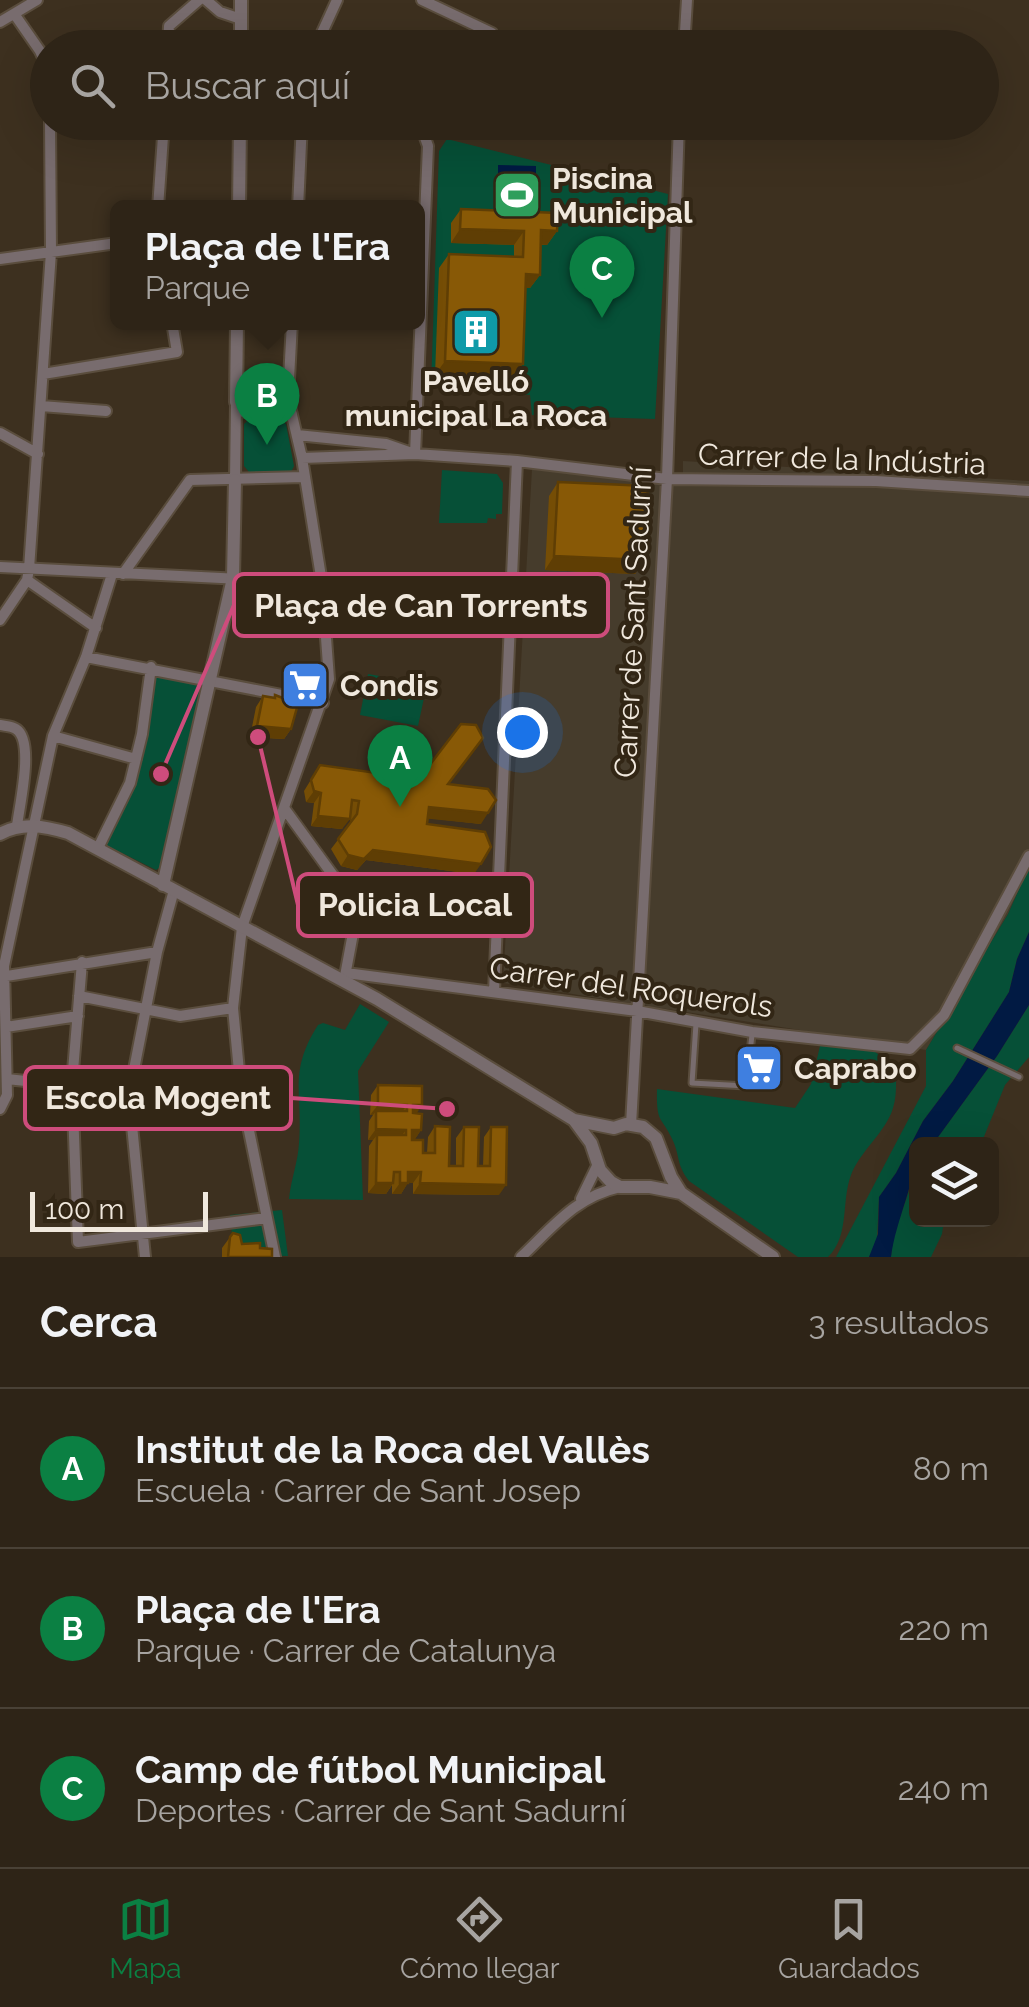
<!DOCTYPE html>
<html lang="es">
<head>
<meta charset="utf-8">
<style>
  body { margin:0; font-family:Raleway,sans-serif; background:#3a3024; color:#f1f3f6 }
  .controls { position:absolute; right:30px; bottom:30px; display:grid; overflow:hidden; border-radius:15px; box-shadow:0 10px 40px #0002 }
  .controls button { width:90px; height:90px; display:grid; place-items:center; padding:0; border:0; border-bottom:2px solid #494136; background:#2e2417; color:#f1f3f6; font:50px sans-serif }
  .scale { position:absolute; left:30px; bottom:25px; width:178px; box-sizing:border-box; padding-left:10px; border:5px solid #f0e8dd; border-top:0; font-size:28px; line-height:35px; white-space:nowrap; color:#f0e8dd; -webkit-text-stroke:8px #322615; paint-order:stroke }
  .you { position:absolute; left:522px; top:732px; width:35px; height:35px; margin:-25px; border:8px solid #fff; border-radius:50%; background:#1a73e8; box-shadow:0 0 0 15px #1a73e833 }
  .badge { display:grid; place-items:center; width:65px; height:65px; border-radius:50%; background:#0b8043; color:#fff; font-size:32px; font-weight:700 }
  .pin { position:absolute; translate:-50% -82px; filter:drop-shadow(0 2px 5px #0008) }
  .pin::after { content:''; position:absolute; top:52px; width:35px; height:30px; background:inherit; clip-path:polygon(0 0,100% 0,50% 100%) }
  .popup { position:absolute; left:110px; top:200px; width:315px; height:130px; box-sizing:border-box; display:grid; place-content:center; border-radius:15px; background:#2e2417; filter:drop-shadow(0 2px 8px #0005); font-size:32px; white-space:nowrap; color:#a7a4a1 }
  .popup b { font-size:38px; color:#f1f3f6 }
  .popup::after { content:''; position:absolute; left:50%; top:100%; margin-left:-20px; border:20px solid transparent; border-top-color:#2e2417 }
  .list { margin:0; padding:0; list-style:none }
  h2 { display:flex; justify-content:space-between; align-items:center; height:130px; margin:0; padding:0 40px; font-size:42px }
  h2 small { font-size:32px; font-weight:400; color:#a7a4a1 }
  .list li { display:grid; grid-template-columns:65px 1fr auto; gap:30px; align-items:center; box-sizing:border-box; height:160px; padding:0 40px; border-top:2px solid #494136 }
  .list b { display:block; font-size:38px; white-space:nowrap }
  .list p { margin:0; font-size:32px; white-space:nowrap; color:#a7a4a1 }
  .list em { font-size:32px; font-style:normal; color:#a7a4a1 }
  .icon { flex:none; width:55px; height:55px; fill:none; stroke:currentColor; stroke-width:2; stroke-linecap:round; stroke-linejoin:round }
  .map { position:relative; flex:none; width:1029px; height:1257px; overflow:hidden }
  .search { position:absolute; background:#2e2417; box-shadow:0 10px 40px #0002; left:30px; right:30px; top:30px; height:110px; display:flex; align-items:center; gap:25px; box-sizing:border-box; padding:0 35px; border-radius:55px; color:#a7a4a1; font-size:38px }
  .sheet { height:610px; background:#2e2417 }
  nav { display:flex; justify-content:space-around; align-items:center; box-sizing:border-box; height:140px; border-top:2px solid #494136; background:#2e2417; font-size:28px; color:#a7a4a1 }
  nav a { display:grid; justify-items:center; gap:5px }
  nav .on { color:#0b8043 }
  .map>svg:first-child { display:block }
</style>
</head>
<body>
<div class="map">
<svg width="1029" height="1257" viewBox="0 0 1029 1257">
  <rect width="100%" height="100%" fill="#3d301f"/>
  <path fill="#463c2c" d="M683 461 1029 481V867L1008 914 926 1050 503 983 532 469 683 480Z"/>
  <path fill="#065037" d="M447 139 668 194 655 419 532 415 530 395 431 387 439 151Z
    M250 418H276L286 424 294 466 291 472H249L244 466V424Z
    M442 470 497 474 503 483 502 514H496V519L488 518 487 523H439Z
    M154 670 209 682 167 863 156 870 100 842 130 783Z
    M368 674 427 684 418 726 360 715Z
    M1029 867V932L1017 959 1009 992 953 1081 923 1121 896 1173 879 1197 877 1240 869 1257H836L926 1086V1050L1008 914Z
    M360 1004 389 1022 358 1071 363 1200 289 1199C291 1179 298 1162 299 1143 303 1093 288 1072 318 1025L323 1023 345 1030Z
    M1029 1005V1057L1005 1085 981 1144H933L997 1056Z
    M820 1046 874 1051 896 1068C896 1081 897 1096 893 1108 886 1132 860 1151 851 1175 841 1201 850 1236 828 1257H798L689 1181C677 1165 680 1159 674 1143 662 1115 656 1126 657 1089L795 1108 811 1084Z
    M916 1171V1220H944L942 1234 931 1257H891L893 1237Z
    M282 1210 288 1256 234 1255 230 1215Z"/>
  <path fill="#011a43" d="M498 165 536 166V226L498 223Z
    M1029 932V1005L997 1056 933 1144H916C916 1185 896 1218 891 1257H869L878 1234 879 1197 896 1173 923 1121 953 1081 1009 992 1017 959Z"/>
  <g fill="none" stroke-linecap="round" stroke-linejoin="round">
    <g stroke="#5a4d3d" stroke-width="9">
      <path id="service" d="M696 1024 692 1083 746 1086 752 1035
        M957 1048 1019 1077"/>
    </g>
    <g stroke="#5a4d3d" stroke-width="14">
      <path id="minor" d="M206 0 220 12 241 19
        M422 0 492 33
        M15 15 40 51 48 68
        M0 22 37 0
        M168 48 169 26 199 0
        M315 48 337 0
        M684 48 687 0
        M409 122 423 132 428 146 415 454
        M158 208 164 122
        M298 208 302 122
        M0 259 117 243
        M43 374 177 352 172 322
        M41 406 106 411
        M236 411 292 414
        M0 433 38 454
        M297 435 386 444 409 452
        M302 458 415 454 517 461 667 479 876 481 1029 491
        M235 480 236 402
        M0 567 322 583 509 582
        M123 574 190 480 304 477
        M27 580 96 628
        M0 620 27 580 29 569 51 252 50 122
        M86 657 323 703
        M0 725C5 726 12 726 16 729 35 741 19 807 17 826
        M53 736 136 759
        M284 808 335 878 362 885 497 903
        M98 848 130 783 142 734 151 667
        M82 962 72 1083 78 1242 267 1218
        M346 973 637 1011 752 1032 910 1049 944 1015 1029 856
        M345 976 362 885
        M0 977 157 952
        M494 992 517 461
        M79 996 180 1016 233 1008
        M6 1027 78 1016
        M7 1079 63 1085 130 1083
        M0 1109 7 1095 4 966 53 736 86 657 112 574
        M631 1125 667 479 679 122
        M581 1199 598 1164
        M145 1257 129 1095 157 952 174 890
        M275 1257 241 1092 233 1008 242 927 329 679 322 583 302 458 288 398 292 322
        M521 1257C553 1227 575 1197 620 1187"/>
    </g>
    <g stroke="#5a4d3d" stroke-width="16">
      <path id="tertiary" d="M241 0V48
        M239 208 240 122
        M236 402 237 322
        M0 834C22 822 44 826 68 833L377 999 574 1120 614 1128 626 1124 643 1127 656 1138 671 1177 681 1193
        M163 885 233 578 235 480
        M574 1120 591 1143 600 1170 611 1182 620 1187H650L681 1193 773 1257"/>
    </g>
    <use href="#service" stroke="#786c6e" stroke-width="5"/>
    <use href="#minor" stroke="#786c6e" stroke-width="10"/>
    <use href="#tertiary" stroke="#786c6e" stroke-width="12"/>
  </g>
  <path fill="#754d05" d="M461 209 557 231 547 245H541L540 275 530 288H526L513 378 435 375 439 268 449 254 514 256V245L451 243V223Z
    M558 482 644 560 635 574 545 570 549 496Z
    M275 695 291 729 284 739 250 737 256 707 263 696 273 698Z
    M320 765 449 784 481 824 427 818V824L474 874 366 860 357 870 341 866 331 849 350 824 351 811 342 829 311 826 314 803 306 802 304 791Z
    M378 1085 416 1114 421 1130 414 1140 423 1153H427L428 1137 435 1126 449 1166H456V1138L464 1127 478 1166H483L484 1137 491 1127 499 1195 413 1194V1183L408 1182 401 1194H392V1185L386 1194 368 1193 369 1146 373 1140H368L369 1121 373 1115H370L371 1095Z
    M233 1233 242 1244 260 1248 272 1257H222V1248Z"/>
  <path fill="#5f3e04" d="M460 229 524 231 514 245 451 243Z
    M541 230 557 231 547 245 532 244Z
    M526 274 540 275 530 288H517Z
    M445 361 523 364 513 378 435 375Z
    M554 556 644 560 635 574 545 570Z
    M257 726 291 729 284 739 250 737Z
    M314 791 321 793 314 803 306 802Z
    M429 807 488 813 481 824 421 818Z
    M318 816 350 819 342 829 311 826Z
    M373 850 481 864 474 874 366 860 357 870 341 866 348 855Z
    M378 1105H407L399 1116 376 1111 373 1115H370Z
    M413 1105H422L415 1116H405Z
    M376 1129 406 1130 398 1140 377 1135 373 1140H368Z
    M412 1130H421L414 1141H405Z
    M408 1172H421L413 1183 401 1182Z
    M376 1183H393L386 1194 368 1193Z
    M400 1183H408L401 1194H392Z
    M420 1183 506 1185 499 1195 413 1194Z"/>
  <path fill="#885906" stroke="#5f3e04" stroke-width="2.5" d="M461 209 558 213 557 231 541 230 540 275 526 274 523 364 445 361 449 254 523 257 524 231 460 229Z
    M558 482 648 486 644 560 554 556Z
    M275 695 298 704 291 729 257 726 263 696 275 698Z
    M461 724 476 725 483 738 448 784 488 789 496 800 488 813 429 807 427 824 485 832 491 847 481 864 373 850 364 859 348 855 338 839 357 814 359 801 352 800 350 819 318 816 321 793 314 791 311 780 320 765 419 779Z
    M378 1085 422 1086V1105H413V1113L422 1114 421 1130H412V1140H423V1153H435V1126L450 1127 449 1166H463L464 1127H479L478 1166H490L491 1127H507L506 1185 420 1183 421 1172H408V1183H400V1172H394L393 1183H376L377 1135H406V1130L376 1129V1111H407V1105H378Z
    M233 1233 240 1235 242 1244 260 1243V1248L272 1249V1257H228L230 1237Z"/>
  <defs>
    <g id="stadium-square" transform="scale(2.5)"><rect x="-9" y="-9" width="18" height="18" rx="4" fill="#2e9e5b" stroke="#322615"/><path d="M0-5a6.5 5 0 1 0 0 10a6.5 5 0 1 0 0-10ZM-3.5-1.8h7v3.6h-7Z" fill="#fff"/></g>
    <g id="building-square" transform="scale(2.5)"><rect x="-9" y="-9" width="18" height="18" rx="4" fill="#0f9aa8" stroke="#322615"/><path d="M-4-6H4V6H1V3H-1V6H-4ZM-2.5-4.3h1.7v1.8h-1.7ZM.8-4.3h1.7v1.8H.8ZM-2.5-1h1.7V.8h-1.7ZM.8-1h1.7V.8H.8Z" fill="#fff"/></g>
    <g id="supermarket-square" transform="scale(2.5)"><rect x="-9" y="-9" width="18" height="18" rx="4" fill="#3f7fe0" stroke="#322615"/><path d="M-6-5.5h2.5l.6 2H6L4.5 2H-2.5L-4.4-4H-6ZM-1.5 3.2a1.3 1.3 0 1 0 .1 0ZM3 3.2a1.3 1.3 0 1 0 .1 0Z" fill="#fff"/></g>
  </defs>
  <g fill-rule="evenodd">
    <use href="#stadium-square" x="517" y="195"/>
    <use href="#building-square" x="476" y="332"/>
    <use href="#supermarket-square" x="305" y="685"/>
    <use href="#supermarket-square" x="759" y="1068"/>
  </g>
  <g text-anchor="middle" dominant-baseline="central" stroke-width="8" stroke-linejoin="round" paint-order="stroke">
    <g font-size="30" font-weight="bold" fill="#f0e8dd" stroke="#322615" text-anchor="start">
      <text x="552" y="178">Piscina<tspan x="552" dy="34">Municipal</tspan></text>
      <text x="476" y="381" text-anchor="middle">Pavelló<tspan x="476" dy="34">municipal La Roca</tspan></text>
      <text x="340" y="685">Condis</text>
      <text x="794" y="1068">Caprabo</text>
    </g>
    <g font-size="30" fill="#f0e8dd" stroke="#322615">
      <text transform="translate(842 459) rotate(2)">Carrer de la Indústria</text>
      <text transform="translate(633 622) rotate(-87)">Carrer de Sant Sadurní</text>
      <text transform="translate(631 987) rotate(8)">Carrer del Roquerols</text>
    </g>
  </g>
  <path fill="none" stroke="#ce4c7c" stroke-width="4" d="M161 774L234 605M258 737L298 905M447 1109L291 1098"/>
  <g fill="#ce4c7c" stroke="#322615" stroke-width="4">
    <circle cx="161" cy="774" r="10"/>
    <circle cx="258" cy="737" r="10"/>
    <circle cx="447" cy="1109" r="10"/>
  </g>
  <g fill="#322615" stroke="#ce4c7c" stroke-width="4">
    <rect x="234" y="574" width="374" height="62" rx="10"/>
    <rect x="298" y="874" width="234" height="62" rx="10"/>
    <rect x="25" y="1067" width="266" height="62" rx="10"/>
  </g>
  <g font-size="32" text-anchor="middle" font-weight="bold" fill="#f0e8dd">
    <text x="421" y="617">Plaça de Can Torrents</text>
    <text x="415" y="916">Policia Local</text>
    <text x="158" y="1109">Escola Mogent</text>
  </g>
</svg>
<div class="controls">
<button><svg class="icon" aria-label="layers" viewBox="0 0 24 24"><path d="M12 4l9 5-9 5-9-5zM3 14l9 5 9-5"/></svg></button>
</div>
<div class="scale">100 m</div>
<div class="you"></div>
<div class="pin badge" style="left:400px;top:807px">A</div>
<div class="pin badge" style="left:267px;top:445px">B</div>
<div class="popup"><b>Plaça de l'Era</b>Parque</div>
<div class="pin badge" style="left:602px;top:318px">C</div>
<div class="search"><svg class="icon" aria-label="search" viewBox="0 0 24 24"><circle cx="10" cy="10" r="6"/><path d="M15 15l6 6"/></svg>Buscar aquí</div>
</div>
<section class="sheet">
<h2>Cerca<small>3 resultados</small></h2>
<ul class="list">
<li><span class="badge">A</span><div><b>Institut de la Roca del Vallès</b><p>Escuela · Carrer de Sant Josep</p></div><em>80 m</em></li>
<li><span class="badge">B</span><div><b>Plaça de l'Era</b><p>Parque · Carrer de Catalunya</p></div><em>220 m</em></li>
<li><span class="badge">C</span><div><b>Camp de fútbol Municipal</b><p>Deportes · Carrer de Sant Sadurní</p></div><em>240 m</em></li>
</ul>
</section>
<nav>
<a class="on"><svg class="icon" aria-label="map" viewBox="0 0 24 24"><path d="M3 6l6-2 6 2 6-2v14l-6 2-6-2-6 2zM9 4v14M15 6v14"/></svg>Mapa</a>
<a><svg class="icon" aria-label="directions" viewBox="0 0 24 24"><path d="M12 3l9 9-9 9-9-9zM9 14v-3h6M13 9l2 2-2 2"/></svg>Cómo llegar</a>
<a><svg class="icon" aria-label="saved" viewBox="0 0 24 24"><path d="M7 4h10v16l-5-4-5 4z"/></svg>Guardados</a>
</nav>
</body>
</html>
